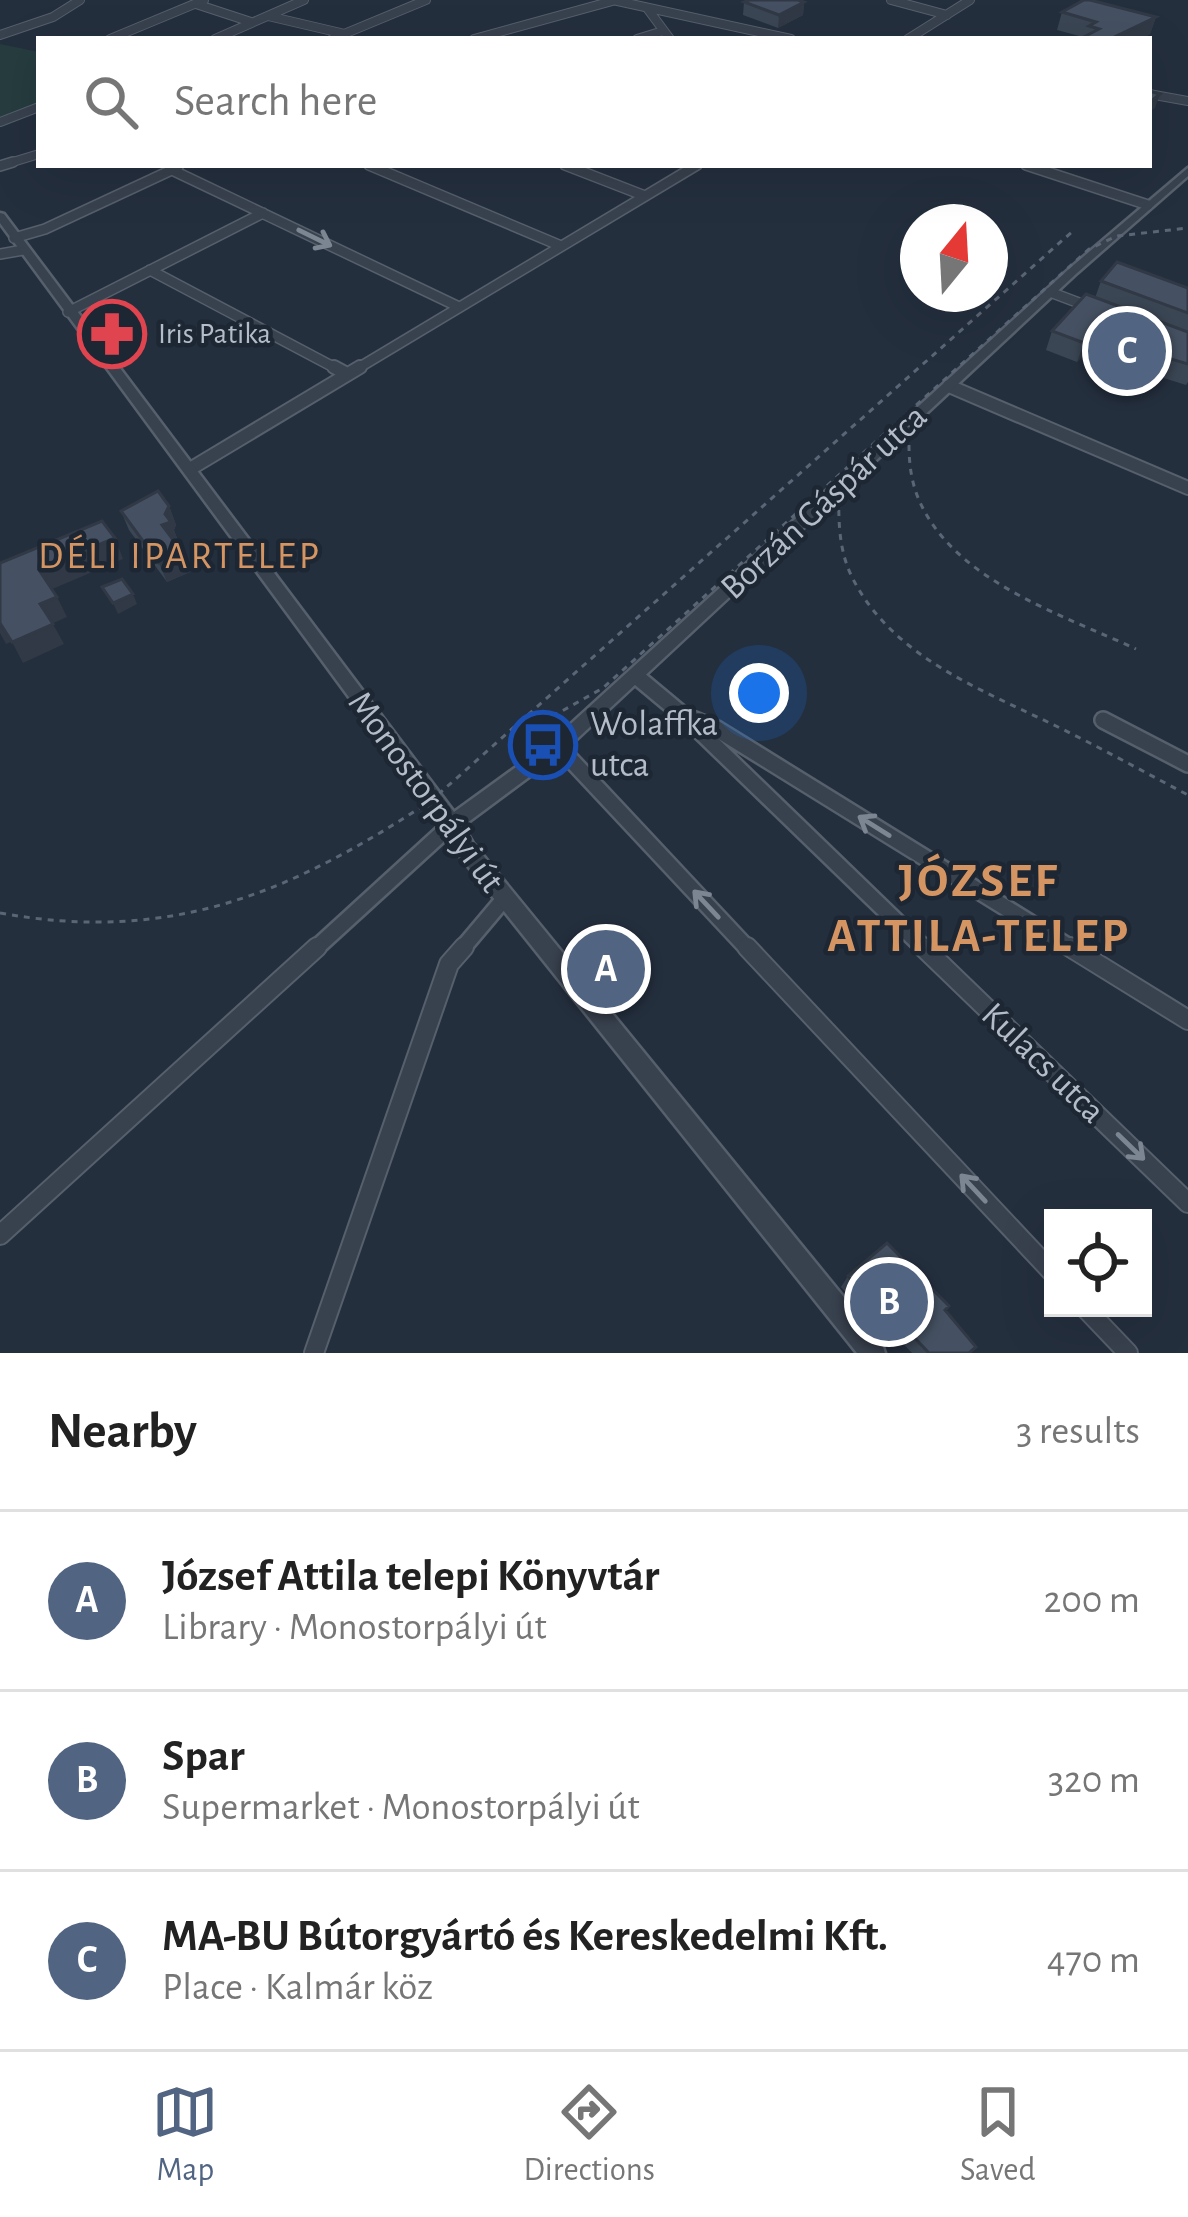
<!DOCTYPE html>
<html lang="en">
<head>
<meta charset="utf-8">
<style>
  body { margin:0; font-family:"Alegreya Sans",sans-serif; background:#f2f2f2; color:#222 }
  .controls { position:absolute; right:36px; bottom:36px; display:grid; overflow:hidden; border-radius:0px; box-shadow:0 12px 48px #0002 }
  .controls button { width:108px; height:108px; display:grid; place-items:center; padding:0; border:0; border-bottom:3px solid #e0e0e0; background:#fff; color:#222; font:60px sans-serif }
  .compass { position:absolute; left:900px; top:204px; width:108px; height:108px; border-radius:50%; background:#fff; box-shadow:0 12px 48px #0002; rotate:18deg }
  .you { position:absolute; left:759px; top:693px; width:42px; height:42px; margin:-30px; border:9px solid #fff; border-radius:50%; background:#1a73e8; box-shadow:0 0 0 18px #1a73e833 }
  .badge { display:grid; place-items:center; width:78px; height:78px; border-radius:50%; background:#516482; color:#fff; font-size:39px; font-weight:700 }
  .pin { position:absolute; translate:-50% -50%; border:6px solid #fff; box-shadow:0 3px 12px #0006 }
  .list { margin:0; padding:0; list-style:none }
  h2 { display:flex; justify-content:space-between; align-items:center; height:156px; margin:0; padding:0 48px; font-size:51px }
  h2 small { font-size:39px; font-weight:400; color:#767676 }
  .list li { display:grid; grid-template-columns:78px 1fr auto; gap:36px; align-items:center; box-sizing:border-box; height:180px; padding:0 48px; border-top:3px solid #e0e0e0 }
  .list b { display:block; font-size:45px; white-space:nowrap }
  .list p { margin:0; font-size:39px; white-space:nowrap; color:#767676 }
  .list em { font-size:39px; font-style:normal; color:#767676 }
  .icon { flex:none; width:66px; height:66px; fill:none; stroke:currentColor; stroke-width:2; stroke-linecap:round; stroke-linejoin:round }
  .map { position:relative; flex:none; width:1188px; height:1353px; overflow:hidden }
  .search { position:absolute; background:#fff; box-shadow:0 12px 48px #0002; left:36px; right:36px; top:36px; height:132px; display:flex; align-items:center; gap:30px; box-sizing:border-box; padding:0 42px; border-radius:0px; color:#767676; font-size:45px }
  .sheet { height:696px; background:#fff }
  nav { display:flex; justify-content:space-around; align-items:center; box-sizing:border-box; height:168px; border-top:3px solid #e0e0e0; background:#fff; font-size:33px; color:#767676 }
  nav a { display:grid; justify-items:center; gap:6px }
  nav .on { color:#516482 }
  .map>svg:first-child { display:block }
</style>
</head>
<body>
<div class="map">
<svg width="1188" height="1353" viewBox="0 0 1188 1353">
  <rect width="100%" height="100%" fill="#242f3e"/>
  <path fill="#263c3f" d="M0 44 39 52V105L0 120Z"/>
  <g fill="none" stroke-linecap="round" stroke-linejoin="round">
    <g stroke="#565f6c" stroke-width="10">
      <path id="minor-far4" d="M613 0 791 39
        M891 0 947 15
        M196 4 251 22
        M647 8 670 39
        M268 16 345 34
        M0 35 53 17 80 0
        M110 39 204 0
        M215 39 304 0
        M332 39 426 0
        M474 39 616 0
        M637 39 663 31
        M908 39 970 0
        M1149 94 1188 101
        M0 122 39 107
        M3 165 39 154"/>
    </g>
    <g stroke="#565f6c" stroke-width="12">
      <path id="minor-far3" d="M369 165 561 246
        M565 165 645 196
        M1026 165 1148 205
        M0 166 13 162
        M172 170 459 307
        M14 238 45 229 178 167
        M0 254 23 250
        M150 270 339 370
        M1050 292 1095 309
        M68 312 263 213
        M355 370 697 165"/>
    </g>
    <g stroke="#565f6c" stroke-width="16">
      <path id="minor-far2" d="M334 367 347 374
        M949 386 1188 488
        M190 469 360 367"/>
    </g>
    <g stroke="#565f6c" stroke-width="20">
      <path id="minor-far1" d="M636 676 684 716 926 950
        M690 718 717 729 1074 950
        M1103 720 1188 764
        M558 746 749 950
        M314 950 452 824
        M461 950 504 899"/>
    </g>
    <g stroke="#565f6c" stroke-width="22">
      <path id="minor" d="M747 947 1053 1273
        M923 947 1188 1203
        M1070 947 1188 1020
        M0 1235 317 947
        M1085 1308 1128 1353
        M314 1353 449 964 464 947"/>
    </g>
    <g stroke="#565f6c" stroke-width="5">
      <path id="tertiary" d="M1188 168V176L1077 273 564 751 463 826 473 843 882 1344 885 1353H857L459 855 446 829 0 223V213L4 214 454 812 552 741 1069 269Z"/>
    </g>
    <use href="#minor-far4" stroke="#38414e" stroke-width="8"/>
    <use href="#minor-far3" stroke="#38414e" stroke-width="9"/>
    <use href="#minor-far2" stroke="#38414e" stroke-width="12"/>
    <use href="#minor-far1" stroke="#38414e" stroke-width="15"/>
    <use href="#minor" stroke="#38414e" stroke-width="18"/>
    <use href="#tertiary" fill="#38414e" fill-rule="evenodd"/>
    <path stroke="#5a6575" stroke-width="3" stroke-dasharray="6 6" stroke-linecap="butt" d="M910 409C909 440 906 470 919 500 954 581 1063 615 1136 649
      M839 474C839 508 836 543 851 575 890 656 980 689 1056 726 1101 748 1144 772 1188 795
      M521 734 603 688 1089 249 1117 236 1188 228
      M0 913C171 944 291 893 432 800L1074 230"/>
  </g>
  <path fill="#3b4654" d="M744 2H804L803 15 778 28 743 15Z
    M1062 12 1156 17 1150 34 1141 39H1080L1083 37 1057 30Z
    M1101 281 1188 288V382L1186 385 1103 359 1106 351 1093 345 1077 362 1046 350 1052 331 1095 298Z
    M169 506 176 525 174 530 178 541 175 542 190 572 167 582 129 530 121 511Z
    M583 950 630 974 604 991 583 963Z
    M848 1276 945 1310 969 1353H912L882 1322 876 1328 841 1287Z"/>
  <path fill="#303945" d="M804 2 803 15 778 28 779 15Z
    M1156 17 1150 34 1141 39H1110Z
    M1160 94 1155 108 1149 112V103Z
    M1099 327 1093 345 1077 362 1084 343Z
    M169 506 176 525 174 530 178 541 170 545 162 525 165 514Z
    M115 538 123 559 50 590 39 570Z
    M183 553 190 572 167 582 159 563Z
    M133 594 137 604 118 614 113 603Z
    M57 597 67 617 51 624 40 604Z
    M0 623 11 642 6 644 0 633Z
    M53 624 64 644 23 663 12 642Z
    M630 960V974L604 991V977Z"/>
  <path fill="#455162" stroke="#303945" stroke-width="3" d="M749 0H798L804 2 779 15 744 2Z
    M1084 0H1090L1156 17 1110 39H1080L1099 29 1089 26 1096 22 1062 12Z
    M1149 91 1160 94 1149 103Z
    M1117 262 1188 288V313L1101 281Z
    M1086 294 1188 332V364L1110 341 1117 334 1099 327 1084 343 1052 331Z
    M158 491 169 506 165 514 171 522 162 525 183 553 159 563 121 511Z
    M102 521 115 538 39 570 57 597 40 604 53 624 12 642 0 623V563Z
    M122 579 133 594 113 603 102 587Z
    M609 933 630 960 604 977 583 950Z
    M887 1243 949 1306 945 1310 976 1347 969 1353H929L890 1312 884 1318 848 1276Z"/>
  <defs><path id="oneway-shaft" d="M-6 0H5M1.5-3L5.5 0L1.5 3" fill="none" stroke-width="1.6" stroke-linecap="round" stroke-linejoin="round" transform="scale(3)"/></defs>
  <g stroke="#7c8592">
    <use href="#oneway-shaft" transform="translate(315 238) rotate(26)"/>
    <use href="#oneway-shaft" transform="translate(874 826) rotate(-148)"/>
    <use href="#oneway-shaft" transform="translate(706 904) rotate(-133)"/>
    <use href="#oneway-shaft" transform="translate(1131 1147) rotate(44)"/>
    <use href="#oneway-shaft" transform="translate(973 1188) rotate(-133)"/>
  </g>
  <defs>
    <g id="pharmacy-ring" transform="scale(3.45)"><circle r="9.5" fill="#1d2633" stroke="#e0444e" stroke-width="1.5"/><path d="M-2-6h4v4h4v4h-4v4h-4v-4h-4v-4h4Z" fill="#e0444e"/></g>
    <g id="bus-ring" transform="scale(3.45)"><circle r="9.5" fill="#1d2633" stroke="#1a4fb4" stroke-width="1.5"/><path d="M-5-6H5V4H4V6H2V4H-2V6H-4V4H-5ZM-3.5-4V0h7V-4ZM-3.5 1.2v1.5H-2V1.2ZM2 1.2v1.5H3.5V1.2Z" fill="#1a4fb4"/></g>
  </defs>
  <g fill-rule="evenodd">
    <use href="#pharmacy-ring" x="112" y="334"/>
    <use href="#bus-ring" x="543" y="745"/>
  </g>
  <g text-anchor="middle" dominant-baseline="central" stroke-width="9" stroke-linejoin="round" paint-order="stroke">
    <g font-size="30" fill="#b4bcc9" stroke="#1d2633" text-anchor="start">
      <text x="158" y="334">Iris Patika</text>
    </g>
    <g font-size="36" fill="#b4bcc9" stroke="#1d2633">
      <text transform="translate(824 502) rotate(-43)">Borzán Gáspár utca</text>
      <text transform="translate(426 792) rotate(54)">Monostorpályi út</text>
      <text transform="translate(1043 1063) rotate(44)">Kulacs utca</text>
    </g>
    <g font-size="36" fill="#b4bcc9" stroke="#1d2633" text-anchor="start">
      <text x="590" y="724">Wolaffka<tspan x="590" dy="41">utca</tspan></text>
    </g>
    <g font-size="39" letter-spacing="3" fill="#d59563" stroke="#1d2633">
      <text x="180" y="556">DÉLI IPARTELEP</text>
    </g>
    <g font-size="48" font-weight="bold" letter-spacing="3" fill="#d59563" stroke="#1d2633">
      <text x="979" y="882">JÓZSEF<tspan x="979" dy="55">ATTILA-TELEP</tspan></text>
    </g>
  </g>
</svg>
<div class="controls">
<button><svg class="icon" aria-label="locate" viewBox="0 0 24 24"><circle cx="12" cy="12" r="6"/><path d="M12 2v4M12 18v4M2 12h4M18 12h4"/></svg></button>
</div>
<svg class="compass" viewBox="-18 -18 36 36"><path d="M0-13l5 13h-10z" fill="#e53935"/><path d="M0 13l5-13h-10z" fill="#767676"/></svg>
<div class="you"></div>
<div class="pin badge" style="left:606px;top:969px">A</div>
<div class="pin badge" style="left:889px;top:1302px">B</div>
<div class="pin badge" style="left:1127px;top:351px">C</div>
<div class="search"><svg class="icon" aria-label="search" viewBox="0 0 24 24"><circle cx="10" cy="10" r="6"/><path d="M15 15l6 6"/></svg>Search here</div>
</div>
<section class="sheet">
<h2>Nearby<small>3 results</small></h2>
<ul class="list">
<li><span class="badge">A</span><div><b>József Attila telepi Könyvtár</b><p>Library · Monostorpályi út</p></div><em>200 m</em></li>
<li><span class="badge">B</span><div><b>Spar</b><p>Supermarket · Monostorpályi út</p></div><em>320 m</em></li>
<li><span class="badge">C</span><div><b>MA-BU Bútorgyártó és Kereskedelmi Kft.</b><p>Place · Kalmár köz</p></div><em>470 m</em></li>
</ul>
</section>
<nav>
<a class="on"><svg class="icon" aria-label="map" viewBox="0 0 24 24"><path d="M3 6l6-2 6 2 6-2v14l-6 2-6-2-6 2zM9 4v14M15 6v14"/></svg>Map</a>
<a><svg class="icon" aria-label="directions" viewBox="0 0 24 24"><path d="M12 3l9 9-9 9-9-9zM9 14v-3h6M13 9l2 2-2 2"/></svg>Directions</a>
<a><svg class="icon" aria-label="saved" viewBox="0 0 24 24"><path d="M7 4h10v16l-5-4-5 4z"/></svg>Saved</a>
</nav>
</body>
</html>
